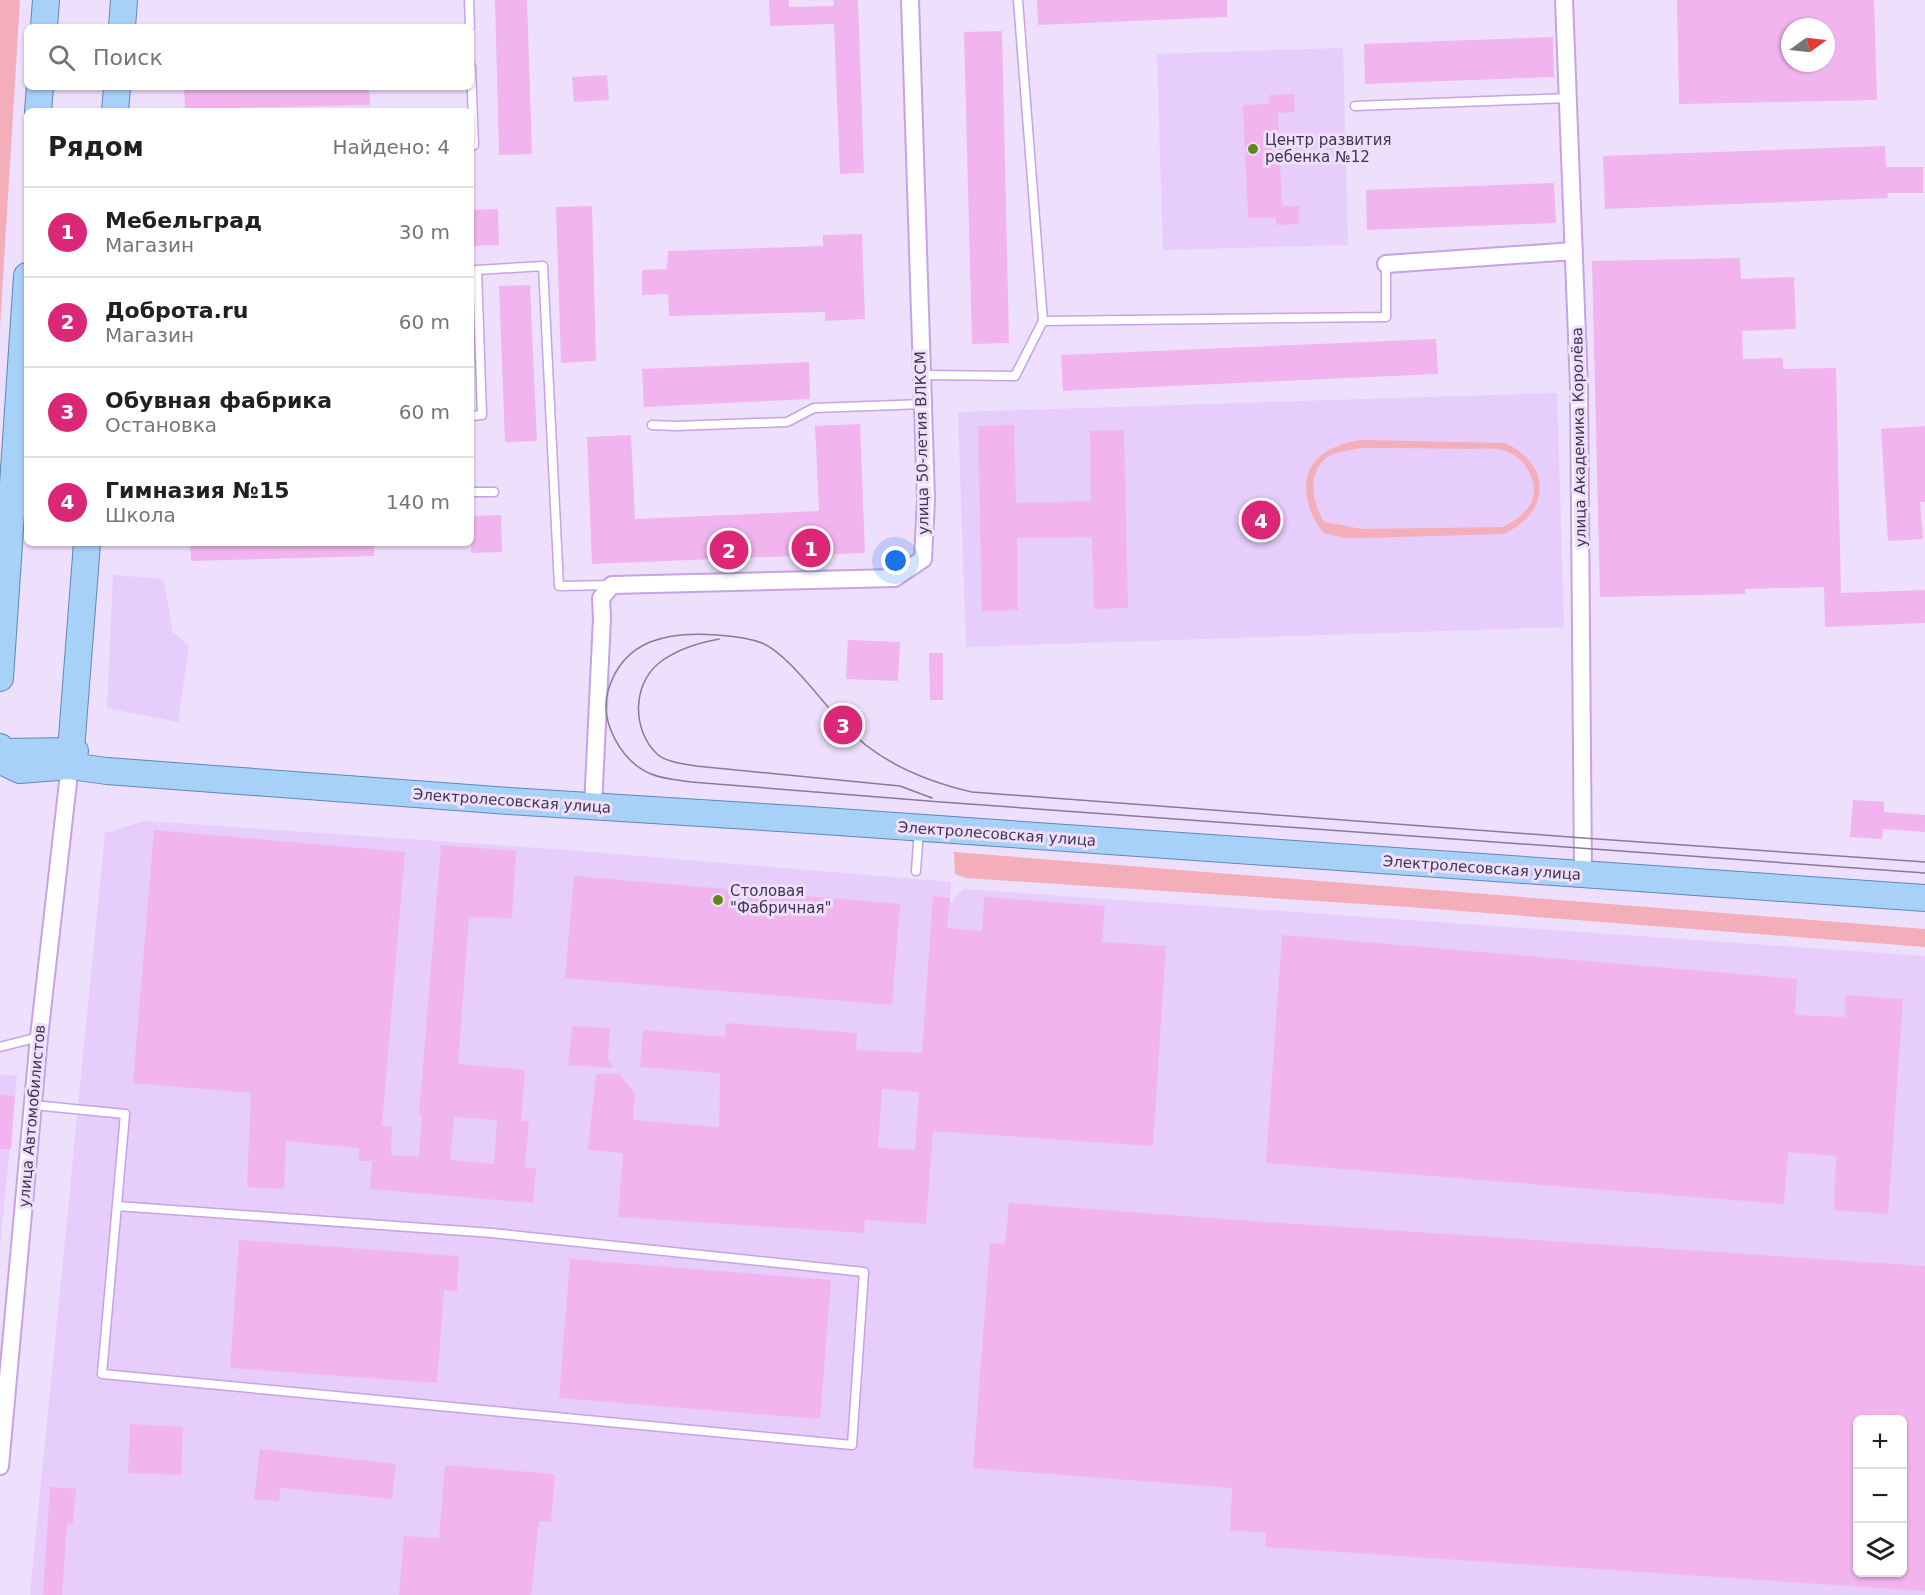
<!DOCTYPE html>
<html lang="ru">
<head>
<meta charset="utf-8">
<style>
  body { margin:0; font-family:"DejaVu Sans",sans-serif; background:#f6f6f6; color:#202124 }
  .controls { position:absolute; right:18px; bottom:18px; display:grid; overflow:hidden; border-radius:9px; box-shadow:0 2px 4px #0004 }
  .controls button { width:54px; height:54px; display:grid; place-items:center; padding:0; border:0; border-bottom:2px solid #e0e0e0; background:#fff; color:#202124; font:30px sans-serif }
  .compass { position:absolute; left:1781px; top:18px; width:54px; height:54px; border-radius:50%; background:#fff; box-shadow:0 2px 4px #0004; rotate:75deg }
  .you { position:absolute; left:896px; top:561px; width:21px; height:21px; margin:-15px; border:4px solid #fff; border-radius:50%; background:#1a73e8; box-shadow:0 0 0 9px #1a73e833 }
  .badge { display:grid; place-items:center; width:39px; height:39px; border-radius:50%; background:#db2777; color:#fff; font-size:20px; font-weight:700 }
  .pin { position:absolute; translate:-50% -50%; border:3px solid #fff; box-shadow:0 2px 6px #0006 }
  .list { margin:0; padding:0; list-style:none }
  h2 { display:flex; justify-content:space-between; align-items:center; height:78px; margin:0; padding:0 24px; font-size:26px }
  h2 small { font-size:20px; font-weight:400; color:#757577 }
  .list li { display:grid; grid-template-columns:39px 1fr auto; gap:18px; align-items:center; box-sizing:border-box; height:90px; padding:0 24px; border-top:2px solid #e0e0e0 }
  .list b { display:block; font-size:22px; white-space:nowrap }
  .list p { margin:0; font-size:20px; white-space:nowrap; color:#757577 }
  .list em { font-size:20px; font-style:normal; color:#757577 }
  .icon { flex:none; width:33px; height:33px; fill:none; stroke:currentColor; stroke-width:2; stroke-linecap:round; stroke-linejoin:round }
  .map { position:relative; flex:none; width:1925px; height:1595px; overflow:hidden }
  .search { position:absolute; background:#fff; box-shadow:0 2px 4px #0004; left:24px; top:24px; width:450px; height:66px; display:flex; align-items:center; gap:15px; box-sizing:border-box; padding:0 21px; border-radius:9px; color:#757577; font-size:22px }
  .panel { position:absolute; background:#fff; box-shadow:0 2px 4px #0004; left:24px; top:108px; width:450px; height:438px; border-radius:9px }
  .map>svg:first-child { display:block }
</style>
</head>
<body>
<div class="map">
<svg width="1925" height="1595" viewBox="0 0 1925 1595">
  <rect width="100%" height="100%" fill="#eedffc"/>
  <path fill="#e6cdfc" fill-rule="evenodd" d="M1343 48 1348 245 1163 250 1157 54Z
    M1557 393 1564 627 966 647 958 412Z
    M113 575 163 579 173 632 189 646 178 722 107 708Z
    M145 821 568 850 951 882 950 903 964 889 1925 956V1595H30L105 833ZM1858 1420H1902V1572H1858Z
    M0 1074 17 1076 0 1246Z"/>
  <path fill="#f3aeb9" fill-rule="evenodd" d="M0 0H20L0 327Z
    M1361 440 1505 443C1553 464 1550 515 1503 534L1363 538H1344L1323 533C1319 526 1312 517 1310 509 1296 466 1322 446 1361 440ZM1362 448C1398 448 1433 448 1469 449 1480 449 1495 447 1506 451 1522 457 1533 472 1534 490 1535 507 1517 520 1503 527L1362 529 1324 522C1313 503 1306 475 1326 458 1335 451 1351 450 1362 448Z
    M954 852 1925 929V947L1409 907 966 878 955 874Z"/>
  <path fill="#f2b4ee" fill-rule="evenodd" d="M495 0H527L532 154 499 155Z
    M769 0H789V7L834 6 833 0H858L864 173 840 174 834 24 770 26Z
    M1037 0H1227V17L1038 25Z
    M1677 0H1874L1877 100 1679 104ZM1790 27H1826V63H1790Z
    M1002 31 1009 343 972 344 964 32Z
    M1553 37 1554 77 1365 84 1364 44Z
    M607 75 609 100 574 102 572 77Z
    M184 87H369L370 105 185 109Z
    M1294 94 1295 112 1278 113 1282 206H1299V224L1276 225V217L1248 218 1243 105 1269 104V95Z
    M1885 146 1886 167H1923V193H1887L1888 198 1605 209 1603 156Z
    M1554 183 1556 223 1367 230 1366 190Z
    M592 206 596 361 561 363 556 207Z
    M498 209 499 245 471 246V210Z
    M862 234 865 319 825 321V312L669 316 668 294 642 295V270L667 269 668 251 823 246V235Z
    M1740 258 1741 279 1794 277 1796 329 1742 331 1743 359 1783 358V369L1836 368 1841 593 1925 590V623L1825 627 1824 587 1745 589V594L1600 597 1592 261Z
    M530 285 537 441 505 442 499 286Z
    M1436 339 1438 374 1063 391 1061 355Z
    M809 362 810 399 644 407 642 369Z
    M860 424 865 553 592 564 587 437 631 435 635 519 819 511 815 426Z
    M1014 425 1016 503 1091 501 1090 431 1124 430 1128 608 1094 609 1092 537 1017 538 1018 610 982 611 978 426Z
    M1925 426V502H1920L1923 539 1888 541 1881 429Z
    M501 515 502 552 471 553V516Z
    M190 543H374V556L191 561Z
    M848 640 900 642 898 681 846 679Z
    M929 653H943V700H930Z
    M1853 800 1884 802V812L1925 815V832L1883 829 1882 839 1850 837Z
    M154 830 405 852 382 1126 392 1127 391 1155 419 1157 422 1114H419L441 845 516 851 512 918 469 917 458 1064 525 1070 521 1121 529 1122 525 1167 536 1168 533 1203 370 1189 372 1161H359V1148L286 1141 284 1189 247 1187 251 1093 133 1083ZM454 1117 497 1120 494 1164 450 1160Z
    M574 876 900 904 892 1005 565 978Z
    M933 896 950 898 947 928 982 931 984 897 1105 906 1102 942 1166 946 1153 1146 933 1131 926 1224 865 1220 864 1233 618 1217 623 1153 588 1150 596 1074H619L635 1094 633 1120 719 1127 720 1073 640 1067 643 1030 725 1037 726 1023 857 1033 856 1050 922 1053ZM882 1089 919 1092 915 1150 878 1148Z
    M1282 935 1797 979 1795 1015 1845 1017V995L1903 999 1888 1214 1834 1210 1836 1156 1788 1152 1784 1204 1266 1163Z
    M572 1026 610 1028 608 1060 614 1068 568 1065Z
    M0 1095 15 1096 11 1149H0Z
    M1009 1203 1251 1221 1925 1266V1591L1265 1547 1266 1533 1230 1530 1232 1488 973 1468 990 1243 1005 1244ZM1857 1419H1902V1572H1857Z
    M239 1240 459 1256 457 1292 444 1290 437 1383 230 1368Z
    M570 1259 831 1280 820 1419 559 1398Z
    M130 1424 183 1427 181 1475 128 1473Z
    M260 1449 396 1464 392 1499 280 1488 279 1501 254 1499Z
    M445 1465 555 1474 551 1522 539 1521 531 1595H399L404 1536 439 1538Z
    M50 1487 76 1489 73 1523 67 1524 62 1595H43Z"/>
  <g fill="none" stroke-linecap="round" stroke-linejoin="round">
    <g stroke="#c7a2e6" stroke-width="11">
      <path id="service" d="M469 0 470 27
        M1018 0 1043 321
        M471 67 474 145H471
        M1355 106 1568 98
        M922 375 1015 376 1043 321 1386 317V264
        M471 416 482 415 477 270 543 266 559 586 612 585
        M652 425 676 426 787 422 814 408 923 404
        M471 492H494
        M916 871 919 829
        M0 1047 39 1037
        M33 1105 125 1114 102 1374 852 1445 864 1272 492 1233 117 1206"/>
    </g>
    <g stroke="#c7a2e6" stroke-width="20">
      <path id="minor" d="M1564 0 1579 388 1583 875
        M1386 264 1574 251
        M593 807 602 618 601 598 612 585 895 578 923 559 926 499 910 0
        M0 1466 39 1037 71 756"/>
    </g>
    <g stroke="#5f87bb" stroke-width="28">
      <path id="primary" d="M44 27 46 0
        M122 27 124 0
        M38 111 40 87
        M115 111 117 87
        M0 678 27 276
        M0 747 5 763 20 770 70 766 107 771 509 801 795 819 1925 898
        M71 750 87 543
        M0 752 75 751"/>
    </g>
    <use href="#service" stroke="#fff" stroke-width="8"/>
    <use href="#minor" stroke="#fff" stroke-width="16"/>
    <use href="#primary" stroke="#a8d1f8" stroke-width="26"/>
    <path stroke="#897a96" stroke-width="1.5" d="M719 639C697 643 677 649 659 663 632 685 632 730 657 754 666 762 683 764 696 766L900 786 932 798
      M1925 862 1583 838 972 792C924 781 876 761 842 723 822 702 788 654 762 643 749 638 732 636 717 635 669 631 623 639 608 691 599 722 622 762 651 774 663 779 678 780 691 782L941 802 1925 873"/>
  </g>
  <g fill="#5f8916" stroke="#eedffc" stroke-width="2">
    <circle cx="1253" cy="149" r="6"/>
    <circle cx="718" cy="900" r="6"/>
  </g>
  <g text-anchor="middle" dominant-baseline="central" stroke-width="6" stroke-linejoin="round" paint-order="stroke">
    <g font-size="15" fill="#433450" stroke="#eedffc" text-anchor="start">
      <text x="1265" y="140">Центр развития<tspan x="1265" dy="17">ребенка №12</tspan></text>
      <text x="730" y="891">Столовая<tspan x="730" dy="17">"Фабричная"</tspan></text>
    </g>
    <g font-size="15" fill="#433450" stroke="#eedffc">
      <text transform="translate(1579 437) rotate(-91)">улица Академика Королёва</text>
      <text transform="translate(922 443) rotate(-91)">улица 50-летия ВЛКСМ</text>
      <text transform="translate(512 801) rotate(4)">Электролесовская улица</text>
      <text transform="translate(997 834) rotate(4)">Электролесовская улица</text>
      <text transform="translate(1482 868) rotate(4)">Электролесовская улица</text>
      <text transform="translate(32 1116) rotate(-85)">улица Автомобилистов</text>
    </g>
  </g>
</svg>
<div class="controls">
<button>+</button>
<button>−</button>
<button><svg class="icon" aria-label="layers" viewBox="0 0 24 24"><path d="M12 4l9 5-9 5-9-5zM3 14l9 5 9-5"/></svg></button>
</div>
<svg class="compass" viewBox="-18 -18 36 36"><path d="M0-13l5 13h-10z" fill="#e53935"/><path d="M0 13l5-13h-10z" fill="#757577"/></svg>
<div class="you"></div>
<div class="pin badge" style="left:811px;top:548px">1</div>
<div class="pin badge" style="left:729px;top:550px">2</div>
<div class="pin badge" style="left:843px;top:725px">3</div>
<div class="pin badge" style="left:1261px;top:520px">4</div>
<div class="search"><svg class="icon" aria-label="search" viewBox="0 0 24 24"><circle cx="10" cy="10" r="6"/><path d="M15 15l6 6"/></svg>Поиск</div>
<section class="panel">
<h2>Рядом<small>Найдено: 4</small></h2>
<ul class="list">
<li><span class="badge">1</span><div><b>Мебельград</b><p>Магазин</p></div><em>30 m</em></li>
<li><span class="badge">2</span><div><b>Доброта.ru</b><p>Магазин</p></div><em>60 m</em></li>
<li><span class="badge">3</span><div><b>Обувная фабрика</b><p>Остановка</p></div><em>60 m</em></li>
<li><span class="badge">4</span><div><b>Гимназия №15</b><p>Школа</p></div><em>140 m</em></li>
</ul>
</section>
</div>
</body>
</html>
